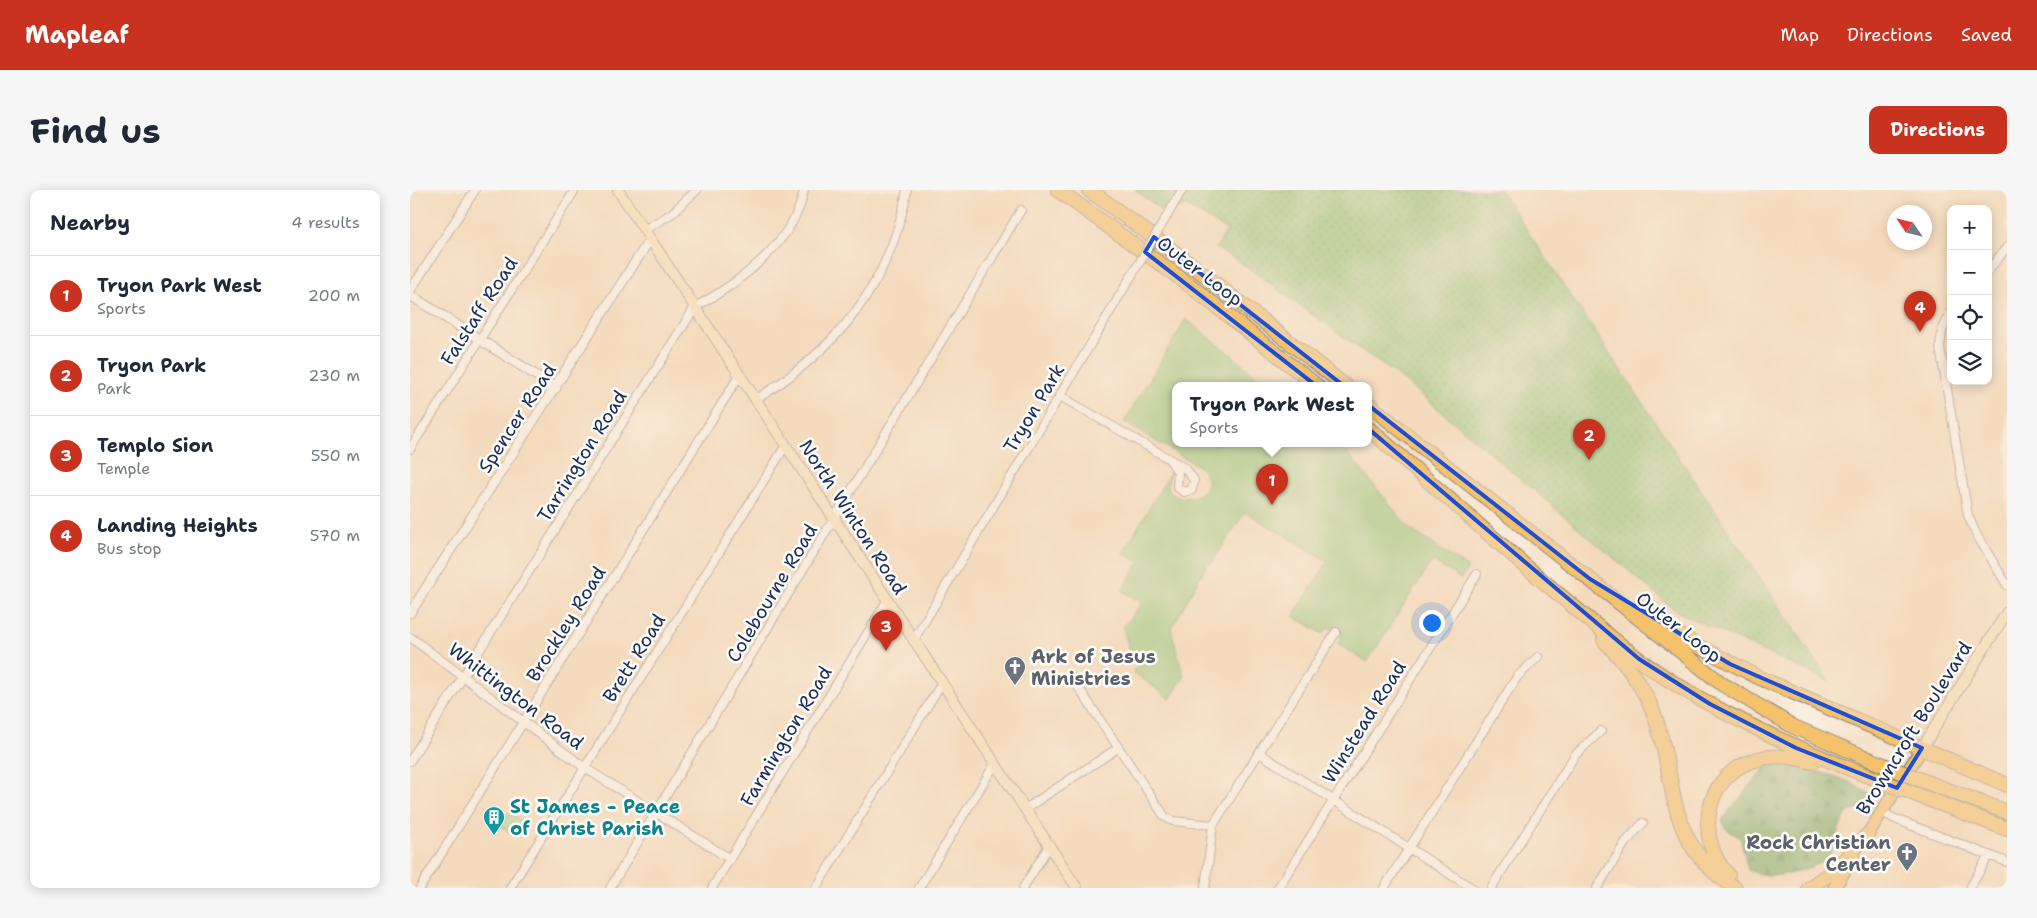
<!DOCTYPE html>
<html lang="en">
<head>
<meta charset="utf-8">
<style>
  body { margin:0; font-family:"Shantell Sans",sans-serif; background:#f6f6f7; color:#1f2937 }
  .controls { position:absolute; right:15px; top:15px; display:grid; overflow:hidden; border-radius:10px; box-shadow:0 2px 12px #0003 }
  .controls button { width:45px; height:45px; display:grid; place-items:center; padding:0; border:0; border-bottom:1px solid #e0e1e3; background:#fff; color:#1f2937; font:25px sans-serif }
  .compass { position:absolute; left:1477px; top:15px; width:45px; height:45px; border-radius:50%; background:#fff; box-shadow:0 2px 12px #0003; rotate:305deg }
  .you { position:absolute; left:1021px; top:432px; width:18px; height:18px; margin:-12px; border:4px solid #fff; border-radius:50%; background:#1a73e8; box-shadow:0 0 0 8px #1a73e833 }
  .badge { display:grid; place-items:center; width:32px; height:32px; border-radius:50%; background:#c8321e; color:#fff; font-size:16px; font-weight:700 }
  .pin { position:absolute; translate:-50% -41px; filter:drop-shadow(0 1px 2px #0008) }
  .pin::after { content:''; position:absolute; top:26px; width:18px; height:15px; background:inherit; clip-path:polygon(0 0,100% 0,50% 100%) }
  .popup { position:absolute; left:762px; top:192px; width:200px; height:65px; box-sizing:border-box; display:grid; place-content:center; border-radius:10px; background:#fff; filter:drop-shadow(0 1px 4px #0005); font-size:16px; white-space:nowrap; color:#747a83 }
  .popup b { font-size:19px; color:#1f2937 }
  .popup::after { content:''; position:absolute; left:50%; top:100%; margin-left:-10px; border:10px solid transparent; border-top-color:#fff }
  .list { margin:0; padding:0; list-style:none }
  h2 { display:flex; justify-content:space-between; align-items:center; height:65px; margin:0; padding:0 20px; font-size:21px }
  h2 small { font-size:16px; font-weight:400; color:#747a83 }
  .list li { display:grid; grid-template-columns:32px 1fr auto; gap:15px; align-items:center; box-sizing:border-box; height:80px; padding:0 20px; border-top:1px solid #e0e1e3 }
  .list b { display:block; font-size:19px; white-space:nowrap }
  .list p { margin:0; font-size:16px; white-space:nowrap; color:#747a83 }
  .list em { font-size:16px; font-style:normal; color:#747a83 }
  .icon { flex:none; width:28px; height:28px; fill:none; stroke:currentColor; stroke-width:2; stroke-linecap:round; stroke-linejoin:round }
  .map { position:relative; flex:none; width:1597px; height:698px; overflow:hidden; border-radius:10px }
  header { display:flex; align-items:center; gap:30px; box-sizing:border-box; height:70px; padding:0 25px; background:#c8321e; color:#fff }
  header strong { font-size:24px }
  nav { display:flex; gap:28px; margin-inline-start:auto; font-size:18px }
  .intro { display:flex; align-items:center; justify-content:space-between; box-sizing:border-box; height:120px; padding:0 30px }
  h1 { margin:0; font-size:35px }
  .button { padding:12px 22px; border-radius:10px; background:#c8321e; color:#fff; font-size:18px; font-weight:700 }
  main { display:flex; gap:30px; padding:0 30px }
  aside { flex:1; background:#fff; border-radius:10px; box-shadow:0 2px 12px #0003 }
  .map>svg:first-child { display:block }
</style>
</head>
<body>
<header>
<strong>Mapleaf</strong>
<nav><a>Map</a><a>Directions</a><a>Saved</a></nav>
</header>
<div class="intro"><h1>Find us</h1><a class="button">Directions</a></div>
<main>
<aside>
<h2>Nearby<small>4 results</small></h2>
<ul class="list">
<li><span class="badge">1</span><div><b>Tryon Park West</b><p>Sports</p></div><em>200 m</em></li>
<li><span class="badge">2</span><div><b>Tryon Park</b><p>Park</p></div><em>230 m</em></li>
<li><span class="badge">3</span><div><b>Templo Sion</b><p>Temple</p></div><em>550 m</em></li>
<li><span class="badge">4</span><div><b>Landing Heights</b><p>Bus stop</p></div><em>570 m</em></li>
</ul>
</aside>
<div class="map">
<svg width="1597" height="698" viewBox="0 0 1597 698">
  <defs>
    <pattern id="forest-firs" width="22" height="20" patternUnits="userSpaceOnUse" patternTransform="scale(1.25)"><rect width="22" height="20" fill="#71ae6e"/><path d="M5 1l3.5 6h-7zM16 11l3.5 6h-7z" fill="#5c8e5e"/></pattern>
    <pattern id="park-dots" width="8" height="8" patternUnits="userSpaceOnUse" patternTransform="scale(1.25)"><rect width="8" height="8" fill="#8cca80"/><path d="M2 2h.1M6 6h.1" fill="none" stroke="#72a46c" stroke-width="1.8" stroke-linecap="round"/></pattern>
  </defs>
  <rect width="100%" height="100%" fill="#fdfcf7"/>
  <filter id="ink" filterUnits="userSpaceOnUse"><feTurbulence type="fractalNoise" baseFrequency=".02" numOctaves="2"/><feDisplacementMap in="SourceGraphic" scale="10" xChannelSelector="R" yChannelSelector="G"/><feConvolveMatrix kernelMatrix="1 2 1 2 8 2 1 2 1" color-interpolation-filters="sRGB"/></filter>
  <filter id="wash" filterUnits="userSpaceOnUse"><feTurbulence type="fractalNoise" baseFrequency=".0096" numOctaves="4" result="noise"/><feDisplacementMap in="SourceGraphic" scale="20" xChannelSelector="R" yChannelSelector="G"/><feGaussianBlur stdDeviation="1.12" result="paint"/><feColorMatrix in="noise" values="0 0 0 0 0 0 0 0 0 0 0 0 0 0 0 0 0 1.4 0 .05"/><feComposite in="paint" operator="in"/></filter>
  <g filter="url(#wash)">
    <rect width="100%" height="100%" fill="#f4dbbd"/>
    <path fill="#8cca80" stroke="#547c6f" d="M776 129 860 196H766V254H930L1000 339 1058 378 1051 389 1022 371 957 472 928 454 932 446 918 437 913 444 883 426 918 371 835 322 801 374 798 373 761 439 774 487 760 509 722 481 729 475 720 461 713 437 732 413 712 401 729 372 713 363 761 281C741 326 824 308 788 276L714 232Z"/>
    <path fill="url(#forest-firs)" stroke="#466e66" d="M1358 574C1387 574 1443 587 1464 607L1452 619 1438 622C1428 637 1425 654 1417 670 1391 682 1364 692 1338 680L1330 648 1316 639 1312 630Z"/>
    <path fill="url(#park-dots)" stroke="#547c6f" d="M725 0H1090L1419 491 1267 422 1000 195 827 70 806 58 817 40 774 15 771 19 758 12 752 21Z
      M99 622 112 630 104 645 90 636Z"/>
  </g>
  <g filter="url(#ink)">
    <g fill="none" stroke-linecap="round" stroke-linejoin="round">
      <g stroke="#88858e" stroke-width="10">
        <path id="minor" d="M754 31 772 0
          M234 40 261 24 287 0
          M1578 81 1597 57
          M0 101 65 0
          M1541 122 1532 141 1530 157 1558 325 1566 344 1597 395
          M650 206 775 278 784 290 782 300 774 302 767 297 768 282 759 269
          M345 210C427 159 480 96 497 0
          M0 259 165 0
          M0 447 175 578 320 669
          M503 451 725 80
          M660 485 755 627 763 631 803 635
          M849 563 1062 698
          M0 571 285 117C328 94 385 52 394 0
          M615 619 708 558
          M1472 622 1485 629 1597 672
          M10 698 329 186
          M100 698 376 255
          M200 698 611 20
          M302 698 477 411
          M406 698 531 494
          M509 698 585 574
          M613 698 639 656
          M795 698 803 635 926 442
          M868 698 1067 384
          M974 698 1107 487 1128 467
          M1081 698 1165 565 1191 541
          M1187 698 1215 653 1233 633
          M1560 698 1579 665"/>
      </g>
      <g stroke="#88858e" stroke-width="11">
        <path id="tertiary" d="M0 105 146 198
          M0 423 240 49"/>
      </g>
      <g stroke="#88858e" stroke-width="12">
        <path id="secondary" d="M208 0 667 698
          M1512 558 1597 422"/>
      </g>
      <g stroke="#88858e" stroke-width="14">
        <path id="primary" d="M1453 652 1512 558
          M1424 698 1444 666"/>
      </g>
      <g stroke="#88858e" stroke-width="16">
        <path id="motorway" d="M648 0 777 93 907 196
          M679 0 783 76 935 196
          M958 214 1312 494 1384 537 1471 574
          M958 238C1010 283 1061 328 1112 373 1153 408 1194 444 1238 476 1307 524 1383 557 1461 587
          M1232 422 1288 456 1350 488 1597 595
          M1194 450C1215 473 1235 497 1245 527 1269 596 1253 651 1325 698
          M1524 595 1597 622
          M1515 608 1597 639
          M1318 685C1285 650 1293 588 1342 571 1362 563 1383 567 1403 572
          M1399 698 1426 679 1457 645"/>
      </g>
      <use href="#minor" stroke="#fff" stroke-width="8"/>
      <use href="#tertiary" stroke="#fff" stroke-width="9"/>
      <use href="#secondary" stroke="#fbe7c3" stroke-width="10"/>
      <use href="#primary" stroke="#f4c26a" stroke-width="11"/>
      <use href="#motorway" stroke="#f4c26a" stroke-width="14"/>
      <g stroke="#88858e" stroke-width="10" stroke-linecap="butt">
        <path id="minor-bridge" d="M725 80 754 31"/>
      </g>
      <g stroke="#88858e" stroke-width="16" stroke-linecap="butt">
        <path id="motorway-bridge" d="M1471 574 1524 595
          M1461 587 1515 608"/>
      </g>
      <use href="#minor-bridge" stroke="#fff" stroke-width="8"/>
      <use href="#motorway-bridge" stroke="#f4c26a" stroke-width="14"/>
    </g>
  </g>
  <path d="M0 0H1597V698H0ZM744 47 1180 389 1320 474 1512 558 1487 598 1386 558 1300 514 1229 469 927 212 735 62Z" fill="#f4dbbd" fill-opacity=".55" fill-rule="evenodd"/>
  <path fill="none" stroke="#1d4ed8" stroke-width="4" stroke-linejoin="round" d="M744 47 1180 389 1320 474 1512 558 1487 598 1386 558 1300 514 1229 469 927 212 735 62Z"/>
  <defs>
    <g id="church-pin" transform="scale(1.125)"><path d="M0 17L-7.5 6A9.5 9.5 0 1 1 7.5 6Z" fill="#6b7280" stroke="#fdfcf7"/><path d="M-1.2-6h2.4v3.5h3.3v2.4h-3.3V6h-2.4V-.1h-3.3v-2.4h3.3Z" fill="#fff"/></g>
    <g id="building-pin" transform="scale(1.125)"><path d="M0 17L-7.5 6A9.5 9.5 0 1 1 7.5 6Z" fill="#0f9aa8" stroke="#fdfcf7"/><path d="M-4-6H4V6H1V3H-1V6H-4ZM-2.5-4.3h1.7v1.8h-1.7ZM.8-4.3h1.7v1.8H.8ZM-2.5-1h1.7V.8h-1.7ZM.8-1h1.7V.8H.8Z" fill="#fff"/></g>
  </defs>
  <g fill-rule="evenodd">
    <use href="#church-pin" x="605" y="477"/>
    <use href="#building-pin" x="84" y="627"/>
    <use href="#church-pin" x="1497" y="663"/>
  </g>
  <g text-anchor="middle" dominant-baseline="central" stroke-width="5" stroke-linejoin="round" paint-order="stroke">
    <g font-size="19" fill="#1b2f5e" stroke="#fdfcf7">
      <text transform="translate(790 81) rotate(37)">Outer Loop</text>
      <text transform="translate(69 121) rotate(-57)">Falstaff Road</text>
      <text transform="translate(624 218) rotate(-59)">Tryon Park</text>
      <text transform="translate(107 228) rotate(-57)">Spencer Road</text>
      <text transform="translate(172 266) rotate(-58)">Tarrington Road</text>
      <text transform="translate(443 327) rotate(57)">North Winton Road</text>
      <text transform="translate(362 403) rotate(-59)">Colebourne Road</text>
      <text transform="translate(156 434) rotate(-58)">Brockley Road</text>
      <text transform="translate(1269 437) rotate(38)">Outer Loop</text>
      <text transform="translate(224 468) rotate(-58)">Brett Road</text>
      <text transform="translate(106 506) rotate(37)">Whittington Road</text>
      <text transform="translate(954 532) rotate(-58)">Winstead Road</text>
      <text transform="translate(1504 538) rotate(-58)">Browncroft Boulevard</text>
      <text transform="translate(376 546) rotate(-59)">Farmington Road</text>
    </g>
    <g font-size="19" font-weight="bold" fill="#5b616d" stroke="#fdfcf7" text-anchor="start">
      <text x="621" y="466">Ark of Jesus<tspan x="621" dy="22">Ministries</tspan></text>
      <text x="1481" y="652" text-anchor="end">Rock Christian<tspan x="1481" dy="22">Center</tspan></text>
    </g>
    <g font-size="19" font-weight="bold" fill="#0d838f" stroke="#fdfcf7" text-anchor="start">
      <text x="100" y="616">St James - Peace<tspan x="100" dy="22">of Christ Parish</tspan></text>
    </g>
  </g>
</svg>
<div class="controls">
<button>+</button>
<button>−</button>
<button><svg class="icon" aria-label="locate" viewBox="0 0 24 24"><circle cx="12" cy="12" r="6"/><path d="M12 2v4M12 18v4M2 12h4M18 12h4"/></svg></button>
<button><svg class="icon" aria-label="layers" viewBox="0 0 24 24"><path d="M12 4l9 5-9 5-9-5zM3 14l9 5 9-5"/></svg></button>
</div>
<svg class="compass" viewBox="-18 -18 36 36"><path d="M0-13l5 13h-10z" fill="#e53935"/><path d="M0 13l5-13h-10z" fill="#747a83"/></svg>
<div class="you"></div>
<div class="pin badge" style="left:862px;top:315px">1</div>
<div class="popup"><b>Tryon Park West</b>Sports</div>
<div class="pin badge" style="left:1179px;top:270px">2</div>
<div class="pin badge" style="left:476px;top:461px">3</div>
<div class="pin badge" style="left:1510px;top:142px">4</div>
</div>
</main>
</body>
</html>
